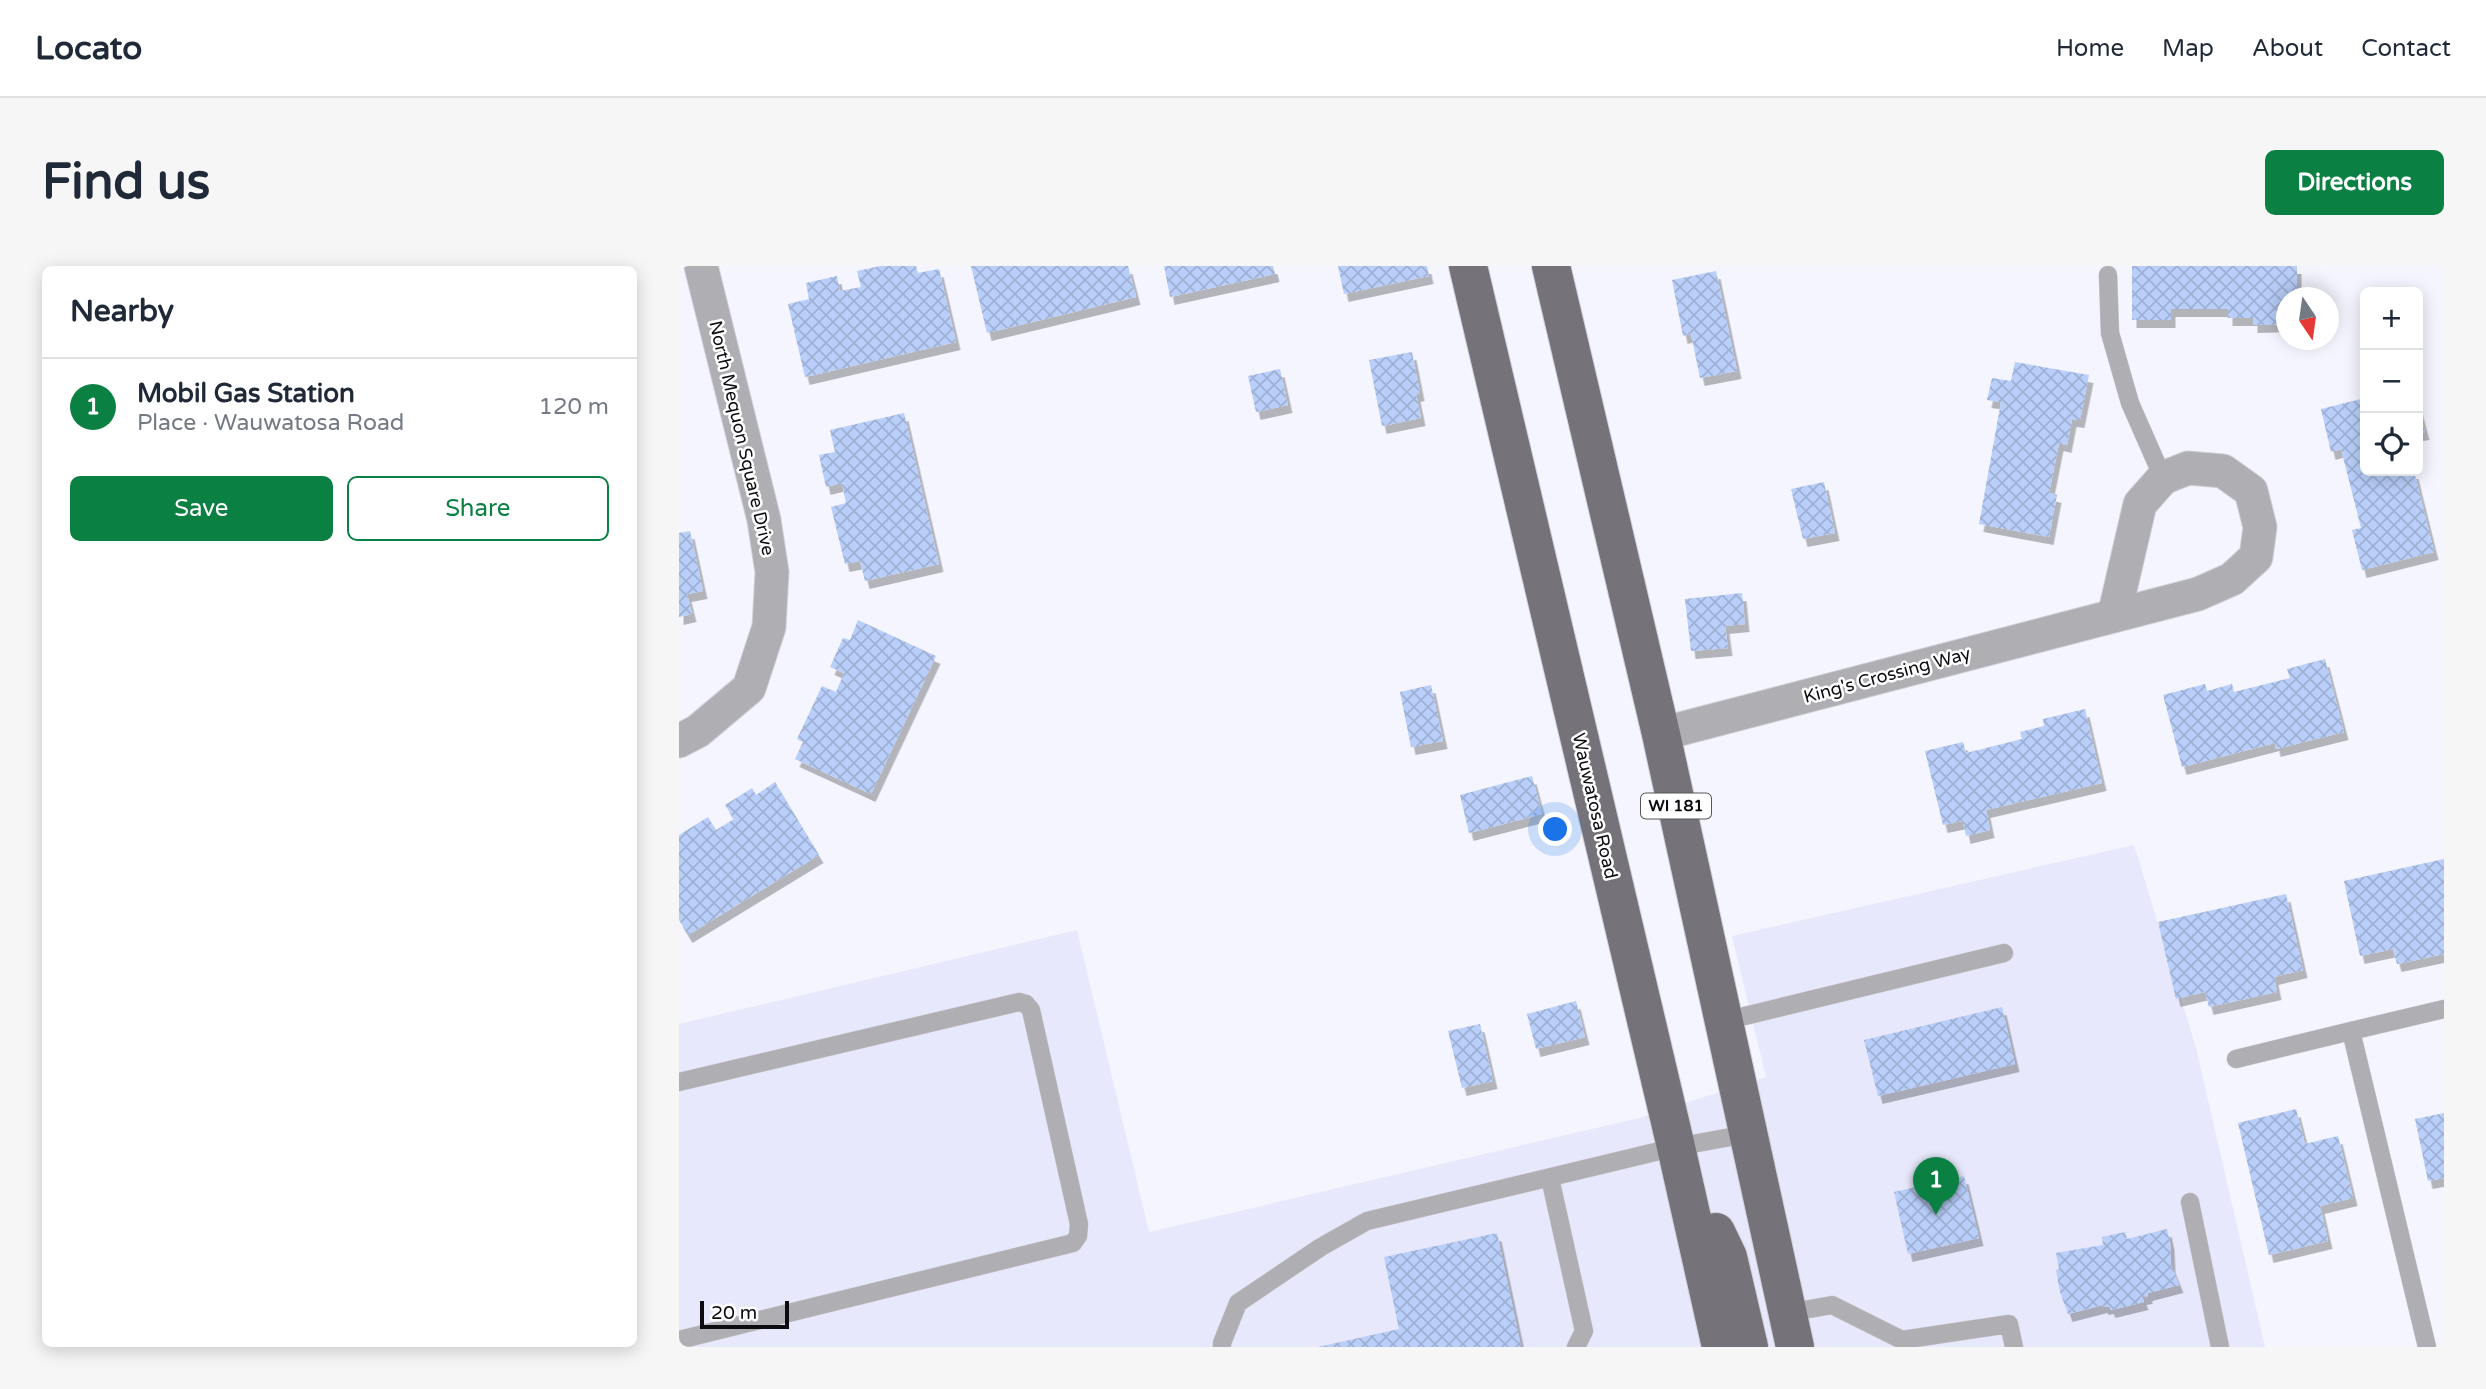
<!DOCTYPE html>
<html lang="en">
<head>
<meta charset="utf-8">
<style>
  body { margin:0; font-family:"Varela Round",sans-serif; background:#f6f6f7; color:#1f2937 }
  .controls { position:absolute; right:21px; top:21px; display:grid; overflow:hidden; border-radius:10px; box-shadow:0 4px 18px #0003 }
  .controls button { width:63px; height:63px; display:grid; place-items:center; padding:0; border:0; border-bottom:2px solid #e0e1e3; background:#fff; color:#1f2937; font:35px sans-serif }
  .compass { position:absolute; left:1597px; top:21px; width:63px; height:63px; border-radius:50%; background:#fff; box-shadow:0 4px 18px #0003; rotate:167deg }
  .scale { position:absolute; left:21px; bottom:18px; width:89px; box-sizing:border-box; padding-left:7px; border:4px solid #0d0d11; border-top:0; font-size:19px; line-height:24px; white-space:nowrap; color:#0d0d11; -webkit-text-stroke:5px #fff; paint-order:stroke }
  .you { position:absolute; left:877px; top:564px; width:24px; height:24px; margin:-18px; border:5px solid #fff; border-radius:50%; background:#1a73e8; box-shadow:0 0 0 10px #1a73e833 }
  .badge { display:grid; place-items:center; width:46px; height:46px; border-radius:50%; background:#0b8043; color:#fff; font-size:23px; font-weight:700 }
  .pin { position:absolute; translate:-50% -58px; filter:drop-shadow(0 2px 4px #0008) }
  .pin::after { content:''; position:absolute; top:37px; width:24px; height:21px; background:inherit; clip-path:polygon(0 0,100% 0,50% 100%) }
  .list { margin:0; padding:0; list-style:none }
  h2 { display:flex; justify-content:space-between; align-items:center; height:91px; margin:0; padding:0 28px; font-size:30px }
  h2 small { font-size:23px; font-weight:400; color:#747a83 }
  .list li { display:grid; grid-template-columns:46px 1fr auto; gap:21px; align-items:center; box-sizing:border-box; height:98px; padding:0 28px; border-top:2px solid #e0e1e3 }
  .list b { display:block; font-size:26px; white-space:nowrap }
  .list p { margin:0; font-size:23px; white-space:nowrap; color:#747a83 }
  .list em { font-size:23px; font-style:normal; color:#747a83 }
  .actions { display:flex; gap:14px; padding:21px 28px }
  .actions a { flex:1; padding:16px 0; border:2px solid #0b8043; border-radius:10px; text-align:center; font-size:24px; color:#0b8043 }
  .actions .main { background:#0b8043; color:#fff }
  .icon { flex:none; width:38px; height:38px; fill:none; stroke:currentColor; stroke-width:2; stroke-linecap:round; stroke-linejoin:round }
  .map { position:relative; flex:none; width:1765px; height:1081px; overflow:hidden; border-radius:10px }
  header { display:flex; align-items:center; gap:42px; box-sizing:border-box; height:98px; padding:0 35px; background:#fff; border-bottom:2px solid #e0e1e3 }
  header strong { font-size:33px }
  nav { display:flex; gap:38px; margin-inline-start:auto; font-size:24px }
  .intro { display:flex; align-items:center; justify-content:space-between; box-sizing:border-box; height:168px; padding:0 42px }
  h1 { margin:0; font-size:49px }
  .button { padding:18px 32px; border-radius:10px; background:#0b8043; color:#fff; font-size:24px; font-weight:700 }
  main { display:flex; gap:42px; padding:0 42px }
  aside { flex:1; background:#fff; border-radius:10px; box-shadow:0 4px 18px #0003 }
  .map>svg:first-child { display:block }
</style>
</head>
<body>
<header>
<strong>Locato</strong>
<nav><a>Home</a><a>Map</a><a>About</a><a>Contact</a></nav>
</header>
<div class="intro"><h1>Find us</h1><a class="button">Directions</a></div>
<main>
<aside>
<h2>Nearby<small></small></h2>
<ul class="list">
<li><span class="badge">1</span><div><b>Mobil Gas Station</b><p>Place · Wauwatosa Road</p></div><em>120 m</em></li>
</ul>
<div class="actions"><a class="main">Save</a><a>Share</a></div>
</aside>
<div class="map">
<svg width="1765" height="1081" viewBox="0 0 1765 1081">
  <defs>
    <pattern id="building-cross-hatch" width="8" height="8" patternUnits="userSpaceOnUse" patternTransform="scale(1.75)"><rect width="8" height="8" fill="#b9cffa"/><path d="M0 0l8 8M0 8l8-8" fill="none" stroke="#9eb1d5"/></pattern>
    <filter id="shadow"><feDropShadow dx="4.5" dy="8" stdDeviation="0" flood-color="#0004"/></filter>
  </defs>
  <rect width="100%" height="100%" fill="#f4f5fe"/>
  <path fill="#e7e8fb" d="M1455 579 1517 782 1586 1081H0V758L398 664 470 966 960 852 1087 811 1053 670Z"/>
  <path fill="url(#building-cross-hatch)" filter="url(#shadow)" d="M201 0H237L239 7 260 3 277 76 126 111 109 38 130 33 127 17 158 10 161 25 182 21 178 5Z
    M292 0H449L457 31 308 67Z
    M485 0H594L596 8 491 31Z
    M659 0H748L750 10 665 28Z
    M1453 0H1618V32H1608V58L1574 59V52H1549V43H1492V54H1453Z
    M1037 5 1058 105 1021 112 1012 68 1004 70 993 14Z
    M733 86 741 127 737 128 742 152 703 160 690 94Z
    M1336 96 1410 109 1401 154 1393 153 1388 179 1380 177 1370 227 1378 229 1370 271 1300 258 1322 136 1308 134 1313 112 1332 115Z
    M601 103 609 139 577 146 569 110Z
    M1686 132V205H1735L1755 286 1683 304 1673 264 1682 262 1662 183 1652 186 1642 143Z
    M1739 140 1746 166 1739 167Z
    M225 147 260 298 186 315 181 295 166 298 152 241 167 237 163 217 147 221 140 189 156 186 151 164Z
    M1145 216 1156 267 1124 273 1112 223Z
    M11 265 24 325 8 328 13 348 0 351V267Z
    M1063 327 1066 358 1046 360 1049 382 1012 385 1006 333Z
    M179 354 257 390 192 528 116 493 124 476 118 473 143 420 157 426 165 407 151 401 164 372 171 374Z
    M1646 393 1665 466 1597 483 1596 477 1503 501 1484 429 1526 418 1528 425 1553 418 1555 426 1611 412 1608 403Z
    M752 419 764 475 732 481 721 426Z
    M1406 443 1423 517 1307 544 1311 564 1287 570 1284 555 1264 559 1246 485 1284 476 1287 487 1343 473 1341 466 1365 460 1364 453Z
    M853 510 863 548 790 567 781 529Z
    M96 516 140 589 9 669 0 654V569L29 551 37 564 55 553 46 539 73 522 77 529Z
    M1765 593V688L1718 698 1714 683 1681 690 1665 615Z
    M1607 628 1624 704 1595 711 1598 726 1530 741 1526 726 1497 733 1479 656Z
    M897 735 906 771 857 783 848 748Z
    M1323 741 1336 798 1199 830 1185 774Z
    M801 758 814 815 783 822 769 765Z
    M1617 843 1626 878 1659 870 1674 932 1641 940 1649 975 1590 989 1559 857Z
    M1765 847V912L1749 915 1736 853Z
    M1285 910 1300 972 1229 988 1215 926Z
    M1488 963 1491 976 1492 999 1500 1019 1469 1027V1030L1463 1031 1465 1036 1432 1044 1430 1040 1425 1041 1424 1039 1389 1048 1381 1026 1377 1004 1380 1003 1377 987 1424 979 1423 971 1446 966 1448 973Z
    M818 967 842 1081H639L720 1063 705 991Z"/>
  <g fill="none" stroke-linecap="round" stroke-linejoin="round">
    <g stroke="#cfd0d8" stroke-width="19">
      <path id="lane" d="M1429 9 1431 67 1451 137 1484 212
        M1045 755 1325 687
        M1672 765 1765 743
        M1557 793 1672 765 1748 1081
        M0 816 340 736 347 738 352 744 400 958 399 970 394 977 0 1074
        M871 912 905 1065 897 1081
        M1511 936 1541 1081
        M1108 1047 1153 1039 1223 1074 1330 1058 1335 1081
        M543 1081V1077L559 1037 642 981 688 955 997 881 1068 868"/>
    </g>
    <g stroke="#cfd0d8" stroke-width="35">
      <path id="street" d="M982 468 1519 328 1553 313 1577 291 1581 261 1572 225 1544 205 1509 202 1484 212 1461 238 1435 350
        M0 475 19 465 70 422 90 361 93 306 85 254 22 0"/>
    </g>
    <g stroke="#cfd0d8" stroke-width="40">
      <path id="primary" d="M789 0 997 881 1042 1081
        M872 0 982 468 1116 1081
        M1037 966 1049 991 1070 1081"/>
    </g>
    <use href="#lane" stroke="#afaeb2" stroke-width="18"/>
    <use href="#street" stroke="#afaeb2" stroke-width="33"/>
    <use href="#primary" stroke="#75727a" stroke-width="38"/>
  </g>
  <g text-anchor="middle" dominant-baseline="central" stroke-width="5" stroke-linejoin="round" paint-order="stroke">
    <rect fill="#fff" stroke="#565658" stroke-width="2" x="962" y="527.5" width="70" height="25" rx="5"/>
    <g font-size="16" font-weight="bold" fill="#0d0d11">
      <text x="997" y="540">WI 181</text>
    </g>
    <g font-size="18" fill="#0d0d11" stroke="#fff">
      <text transform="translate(63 172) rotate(77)">North Mequon Square Drive</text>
      <text transform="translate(1208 409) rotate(-15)">King's Crossing Way</text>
      <text transform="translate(916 540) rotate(77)">Wauwatosa Road</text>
    </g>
  </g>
</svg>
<div class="controls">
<button>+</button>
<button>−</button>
<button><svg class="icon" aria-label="locate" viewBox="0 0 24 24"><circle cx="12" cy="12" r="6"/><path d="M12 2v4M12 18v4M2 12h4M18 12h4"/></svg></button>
</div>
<svg class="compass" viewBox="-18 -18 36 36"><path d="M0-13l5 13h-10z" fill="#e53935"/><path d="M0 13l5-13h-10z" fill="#747a83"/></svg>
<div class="scale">20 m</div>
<div class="you"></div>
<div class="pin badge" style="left:1257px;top:949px">1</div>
</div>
</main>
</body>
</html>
